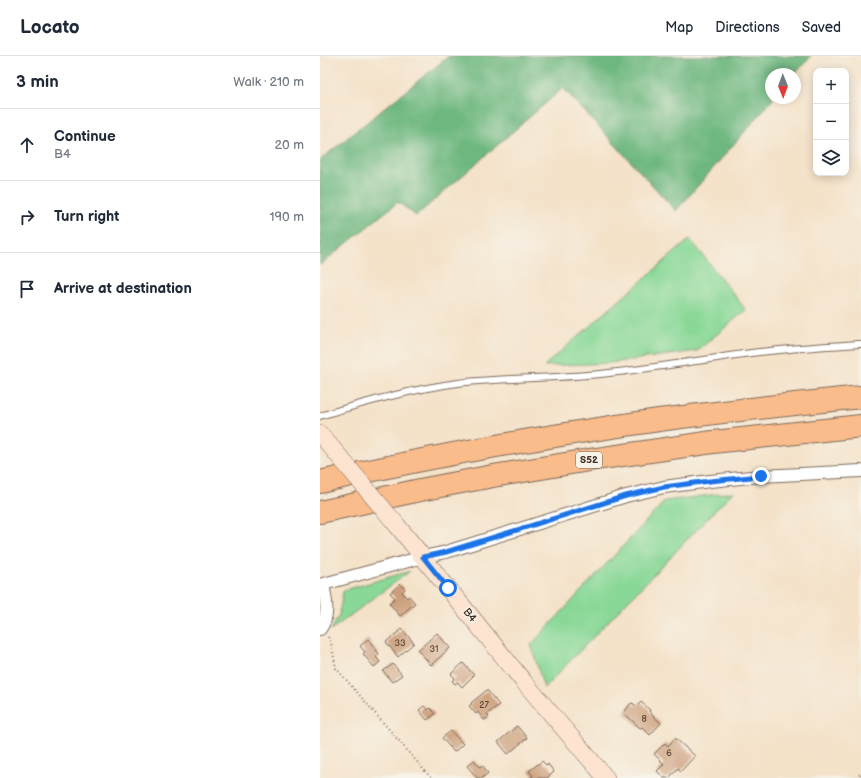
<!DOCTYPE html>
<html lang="en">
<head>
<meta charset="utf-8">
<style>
  body { margin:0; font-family:"Balsamiq Sans",sans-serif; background:#f2f2f3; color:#1f2937 }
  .controls { position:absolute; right:12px; top:12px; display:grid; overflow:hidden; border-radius:8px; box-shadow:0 2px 10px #0003 }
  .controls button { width:36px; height:36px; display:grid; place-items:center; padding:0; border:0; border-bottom:1px solid #e0e1e3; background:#fff; color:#1f2937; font:20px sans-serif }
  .compass { position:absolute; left:445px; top:12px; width:36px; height:36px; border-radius:50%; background:#fff; box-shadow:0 2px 10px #0003; rotate:179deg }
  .stop { position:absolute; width:12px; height:12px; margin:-9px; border:3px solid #1a73e8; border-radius:50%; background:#fff }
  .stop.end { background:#1a73e8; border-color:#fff; box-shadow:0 1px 4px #0008 }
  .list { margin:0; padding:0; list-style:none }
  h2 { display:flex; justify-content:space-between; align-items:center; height:52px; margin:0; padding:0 16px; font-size:17px }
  h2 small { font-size:13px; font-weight:400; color:#747a83 }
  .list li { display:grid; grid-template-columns:26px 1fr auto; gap:12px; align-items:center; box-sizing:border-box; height:72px; padding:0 16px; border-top:1px solid #e0e1e3 }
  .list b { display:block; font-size:15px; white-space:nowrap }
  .list p { margin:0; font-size:13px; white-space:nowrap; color:#747a83 }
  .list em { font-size:13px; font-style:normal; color:#747a83 }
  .icon { flex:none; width:22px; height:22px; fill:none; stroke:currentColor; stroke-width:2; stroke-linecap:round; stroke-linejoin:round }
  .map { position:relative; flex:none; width:541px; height:722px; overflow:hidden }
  header { display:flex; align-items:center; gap:24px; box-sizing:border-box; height:56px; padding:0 20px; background:#fff; border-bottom:1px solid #e0e1e3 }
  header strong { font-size:19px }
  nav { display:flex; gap:22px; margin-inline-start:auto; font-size:14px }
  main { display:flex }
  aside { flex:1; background:#fff }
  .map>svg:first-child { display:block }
</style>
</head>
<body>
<header>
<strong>Locato</strong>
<nav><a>Map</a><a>Directions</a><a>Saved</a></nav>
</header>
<main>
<aside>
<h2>3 min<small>Walk · 210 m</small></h2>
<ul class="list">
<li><svg class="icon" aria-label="ahead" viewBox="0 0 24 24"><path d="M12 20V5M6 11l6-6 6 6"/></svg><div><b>Continue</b><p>B4</p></div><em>20 m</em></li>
<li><svg class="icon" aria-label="right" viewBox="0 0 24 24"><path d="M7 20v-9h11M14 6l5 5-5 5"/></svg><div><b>Turn right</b></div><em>190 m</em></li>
<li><svg class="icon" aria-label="arrive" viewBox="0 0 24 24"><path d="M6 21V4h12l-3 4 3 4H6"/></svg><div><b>Arrive at destination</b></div></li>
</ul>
</aside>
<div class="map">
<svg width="541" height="722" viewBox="0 0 541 722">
  <rect width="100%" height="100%" fill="#f7f3e8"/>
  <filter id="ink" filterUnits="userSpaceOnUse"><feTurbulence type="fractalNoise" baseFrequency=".025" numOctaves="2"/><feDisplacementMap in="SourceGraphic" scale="8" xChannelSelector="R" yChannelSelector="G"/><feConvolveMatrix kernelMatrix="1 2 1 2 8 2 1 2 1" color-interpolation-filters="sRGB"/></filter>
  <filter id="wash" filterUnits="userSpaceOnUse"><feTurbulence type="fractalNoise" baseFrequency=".012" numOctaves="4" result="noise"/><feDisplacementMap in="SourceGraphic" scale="16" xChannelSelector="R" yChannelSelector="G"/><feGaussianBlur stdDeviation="0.9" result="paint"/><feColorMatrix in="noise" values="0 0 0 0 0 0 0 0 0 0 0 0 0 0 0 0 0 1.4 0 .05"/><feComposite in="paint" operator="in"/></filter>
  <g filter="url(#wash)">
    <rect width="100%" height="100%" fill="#f4e2c9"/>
    <path fill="#89d897" stroke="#62815a" d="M370 183 426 254 377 295 289 307 224 310Z
      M413 436 224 632 211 589 345 445Z
      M90 515 11 574 19 559 23 536 25 534Z"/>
    <path fill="#6eb880" stroke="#54714f" d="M129 0H491L475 18H451V42H454L356 155 243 32 96 160 78 146 0 209V104Z"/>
    <g id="blocks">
      <path fill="#cb9d79" d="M80 528 85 533 82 536 87 542 89 540 95 547 80 560 69 547 75 542 70 537Z
        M82 573 94 587 78 601 66 586Z
        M117 577 130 592 111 609 98 594Z
        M48 583 59 598 56 601 60 606 54 611 43 598 45 596 40 590Z
        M143 607 154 619 142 631 138 626 135 628 132 625 135 622 131 618Z
        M73 608 82 619 72 626 63 615Z
        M167 634 179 649 167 658 169 661 164 664 158 656 156 658 149 650 152 648 151 647Z
        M321 646 330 654 329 655 332 659 341 667 330 679 322 671 320 672 304 657 310 648 313 647 315 650 318 649Z
        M104 650 108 654 110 652 115 658 107 664 99 654Z
        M197 670 207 682 188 698 178 686Z
        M131 675 143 688 134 696 122 682Z
        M355 682 375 700 361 715 358 712 349 722H344L337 715 344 708 334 698 345 687 348 690Z
        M154 704 160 711 162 709 168 717 162 722H157L147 710Z
        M222 705 227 710 228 708 234 716 227 722H210L213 720 209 715Z"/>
    </g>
  </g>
  <g filter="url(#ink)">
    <use href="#blocks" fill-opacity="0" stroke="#7c6a5a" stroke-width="1"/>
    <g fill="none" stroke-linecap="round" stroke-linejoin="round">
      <g stroke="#7c6a5a" stroke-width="8">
        <path id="lane" d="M0 360C45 346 92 333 138 327 188 321 239 323 289 317 325 313 361 307 397 302 444 294 493 291 541 288"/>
      </g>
      <g stroke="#7c6a5a" stroke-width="14">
        <path id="street" d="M0 529 103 501 126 496 306 440 344 431 390 425 441 420 541 415
          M0 573C10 560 6 544 3 528"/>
      </g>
      <g stroke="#7c6a5a" stroke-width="18">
        <path id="secondary" d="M0 378 12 392
          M76 468 204 626 286 722"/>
      </g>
      <g stroke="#7c6a5a" stroke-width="24">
        <path id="highway" d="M0 426C112 400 226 380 339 364 406 355 474 348 541 341
          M0 456 100 434 173 420 269 404 393 386 541 370"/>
      </g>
      <path stroke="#7c6a5a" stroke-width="2" stroke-dasharray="1 3" stroke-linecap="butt" d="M8 581 11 587 16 612 111 722
        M537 722 541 717"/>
      <use href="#lane" stroke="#fff" stroke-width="6"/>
      <use href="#street" stroke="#fff" stroke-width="12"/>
      <use href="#secondary" stroke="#fde4d1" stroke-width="17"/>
      <use href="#highway" stroke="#fabc8b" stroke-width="22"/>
      <g stroke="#7c6a5a" stroke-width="18" stroke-linecap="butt">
        <path id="secondary-bridge" d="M12 392 76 468"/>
      </g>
      <use href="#secondary-bridge" stroke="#fde4d1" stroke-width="17"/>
    </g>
  </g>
  <g fill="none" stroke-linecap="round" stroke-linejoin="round" filter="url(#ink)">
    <path stroke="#1a73e8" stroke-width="5" d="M128 532 103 501 126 496 306 440 344 431 390 425 441 420"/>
  </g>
  <g text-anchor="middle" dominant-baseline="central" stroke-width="3" stroke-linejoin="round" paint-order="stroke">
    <g font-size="9" fill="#5f4735">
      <text x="80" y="587">33</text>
      <text x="114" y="593">31</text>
      <text x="164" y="649">27</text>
      <text x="324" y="663">8</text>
      <text x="349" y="697">6</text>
    </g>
    <rect fill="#f7f3e8" stroke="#73665b" stroke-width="1" x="256" y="396" width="26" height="16" rx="3"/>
    <g font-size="10" font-weight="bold" fill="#3b2a1e">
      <text x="269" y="404">S52</text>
    </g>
    <g font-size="11" fill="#3b2a1e" stroke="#f7f3e8">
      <text transform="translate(150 559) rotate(51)">B4</text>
    </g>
  </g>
</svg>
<div class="controls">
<button>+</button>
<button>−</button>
<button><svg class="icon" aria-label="layers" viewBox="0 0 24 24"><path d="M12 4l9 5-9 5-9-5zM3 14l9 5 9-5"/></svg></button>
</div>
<svg class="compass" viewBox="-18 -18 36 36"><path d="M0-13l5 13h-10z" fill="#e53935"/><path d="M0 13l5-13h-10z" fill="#747a83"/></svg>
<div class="stop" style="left:128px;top:532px"></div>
<div class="stop end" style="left:441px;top:420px"></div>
</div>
</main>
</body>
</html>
